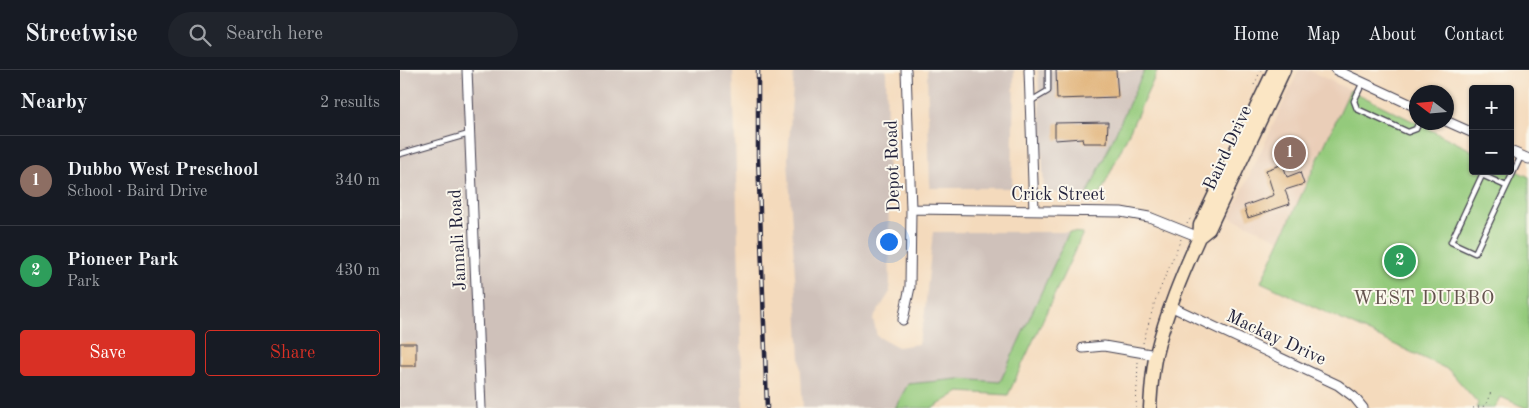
<!DOCTYPE html>
<html lang="en">
<head>
<meta charset="utf-8">
<style>
  body { margin:0; font-family:"Old Standard TT",serif; background:#20242c; color:#f1f3f6 }
  .controls { position:absolute; right:15px; top:15px; display:grid; overflow:hidden; border-radius:5px; box-shadow:0 1px 4px #0004 }
  .controls button { width:45px; height:45px; display:grid; place-items:center; padding:0; border:0; border-bottom:1px solid #363941; background:#171b24; color:#f1f3f6; font:25px sans-serif }
  .compass { position:absolute; left:1009px; top:15px; width:45px; height:45px; border-radius:50%; background:#171b24; box-shadow:0 1px 4px #0004; rotate:286deg }
  .you { position:absolute; left:488px; top:171px; width:18px; height:18px; margin:-12px; border:4px solid #fff; border-radius:50%; background:#1a73e8; box-shadow:0 0 0 8px #1a73e833 }
  .badge { display:grid; place-items:center; width:32px; height:32px; border-radius:50%; background:#d93025; color:#fff; font-size:16px; font-weight:700 }
  .pin { position:absolute; translate:-50% -50%; border:2px solid #fff; box-shadow:0 1px 5px #0006 }
  .list { margin:0; padding:0; list-style:none }
  h2 { display:flex; justify-content:space-between; align-items:center; height:65px; margin:0; padding:0 20px; font-size:21px }
  h2 small { font-size:16px; font-weight:400; color:#9ea1a6 }
  .list li { display:grid; grid-template-columns:32px 1fr auto; gap:15px; align-items:center; box-sizing:border-box; height:90px; padding:0 20px; border-top:1px solid #363941 }
  .list b { display:block; font-size:19px; white-space:nowrap }
  .list p { margin:0; font-size:16px; white-space:nowrap; color:#9ea1a6 }
  .list em { font-size:16px; font-style:normal; color:#9ea1a6 }
  .actions { display:flex; gap:10px; padding:15px 20px }
  .actions a { flex:1; padding:11px 0; border:1px solid #d93025; border-radius:5px; text-align:center; font-size:18px; color:#d93025 }
  .actions .main { background:#d93025; color:#fff }
  .icon { flex:none; width:28px; height:28px; fill:none; stroke:currentColor; stroke-width:2; stroke-linecap:round; stroke-linejoin:round }
  .map { position:relative; flex:none; width:1129px; height:338px; overflow:hidden }
  header { display:flex; align-items:center; gap:30px; box-sizing:border-box; height:70px; padding:0 25px; background:#171b24; border-bottom:1px solid #363941 }
  header strong { font-size:24px }
  nav { display:flex; gap:28px; margin-inline-start:auto; font-size:18px }
  .search { width:350px; height:45px; background:#20242c; display:flex; align-items:center; gap:12px; box-sizing:border-box; padding:0 18px; border-radius:28px; color:#9ea1a6; font-size:19px }
  main { display:flex }
  aside { flex:1; background:#171b24 }
  .map>svg:first-child { display:block }
</style>
</head>
<body>
<header>
<strong>Streetwise</strong>
<div class="search"><svg class="icon" aria-label="search" viewBox="0 0 24 24"><circle cx="10" cy="10" r="6"/><path d="M15 15l6 6"/></svg>Search here</div>
<nav><a>Home</a><a>Map</a><a>About</a><a>Contact</a></nav>
</header>
<main>
<aside>
<h2>Nearby<small>2 results</small></h2>
<ul class="list">
<li><span class="badge" style="background:#8d6e63">1</span><div><b>Dubbo West Preschool</b><p>School · Baird Drive</p></div><em>340 m</em></li>
<li><span class="badge" style="background:#2e9e5b">2</span><div><b>Pioneer Park</b><p>Park</p></div><em>430 m</em></li>
</ul>
<div class="actions"><a class="main">Save</a><a>Share</a></div>
</aside>
<div class="map">
<svg width="1129" height="338" viewBox="0 0 1129 338">
  <rect width="100%" height="100%" fill="#fbf7ec"/>
  <filter id="ink" filterUnits="userSpaceOnUse"><feTurbulence type="fractalNoise" baseFrequency=".02" numOctaves="2"/><feDisplacementMap in="SourceGraphic" scale="10" xChannelSelector="R" yChannelSelector="G"/><feConvolveMatrix kernelMatrix="1 2 1 2 8 2 1 2 1" color-interpolation-filters="sRGB"/></filter>
  <filter id="wash" filterUnits="userSpaceOnUse"><feTurbulence type="fractalNoise" baseFrequency=".0096" numOctaves="4" result="noise"/><feDisplacementMap in="SourceGraphic" scale="20" xChannelSelector="R" yChannelSelector="G"/><feGaussianBlur stdDeviation="1.12" result="paint"/><feColorMatrix in="noise" values="0 0 0 0 0 0 0 0 0 0 0 0 0 0 0 0 0 1.4 0 .05"/><feComposite in="paint" operator="in"/></filter>
  <g filter="url(#wash)">
    <rect width="100%" height="100%" fill="#f4dabc"/>
    <path fill="#eaceb8" d="M899 0H908L950 20 880 170 830 147Z"/>
    <path fill="#cfc1ba" d="M0 0H333L343 338H0Z
      M394 0H486L490 222 473 249 477 266 498 277 518 274 524 250 533 162H669L600 312 559 309 508 314 495 338H403L388 89Z
      M527 0H614L612 118H530Z
      M638 0 744 1 686 127 644 121Z"/>
    <path fill="#94ca7c" stroke="#5b765c" d="M743 0H758L699 127H686L744 1Z
      M950 20 1073 81V101H1110V98L1129 107V338H1126L1101 327 1095 338H1076L1078 333 1049 300 861 212Z
      M669 162 683 163 608 325 559 322 533 338H495L508 314 559 309 600 312Z"/>
    <g id="blocks">
      <path fill="#dfae71" d="M656 0H716L718 27 657 29Z
        M708 52 707 73H683L682 68 655 70V53Z
        M883 94 887 107 900 102 904 114 885 120 890 134 848 148 844 136 874 125 866 100Z
        M0 273H16V296H0Z"/>
    </g>
  </g>
  <g filter="url(#ink)">
    <use href="#blocks" fill-opacity="0" stroke="#423e4e" stroke-width="1"/>
    <g fill="none" stroke-linecap="round" stroke-linejoin="round">
      <g stroke="#423e4e" stroke-width="7">
        <path id="lane" d="M963 12 954 31 957 39 1008 62 1016 59 1019 52
          M631 31 648 21V0
          M0 84 69 64
          M1084 101 1051 172 1075 183 1121 86
          M1082 105 1106 116"/>
      </g>
      <g stroke="#423e4e" stroke-width="11">
        <path id="street" d="M67 0 81 338
          M629 0 634 141
          M936 0 1016 37
          M1046 51 1073 63
          M1110 81 1129 89
          M511 139 721 142 749 147 799 167
          M770 236 938 315 954 327 963 338
          M503 250 510 217 511 139 506 0
          M683 278 704 276 756 285"/>
      </g>
      <g stroke="#423e4e" stroke-width="15">
        <path id="secondary" d="M799 167 809 159 884 0
          M750 338C751 320 752 302 756 284 766 243 782 205 799 167L800 155 874 0"/>
      </g>
      <path stroke="#423e4e" stroke-width="1" stroke-dasharray="1 4" stroke-linecap="butt" d="M854 15 861 0
        M787 154 789 150 792 148
        M743 273 755 231 781 169
        M736 338 738 292
        M1073 338 1085 336 1091 322"/>
      <use href="#lane" stroke="#fff" stroke-width="4.5"/>
      <use href="#street" stroke="#fff" stroke-width="9"/>
      <use href="#secondary" stroke="#fbe6c4" stroke-width="12"/>
      <g stroke="#22223b" stroke-width="4.5">
        <path id="rail" d="M358 0V85L367 338"/>
      </g>
      <use href="#rail" stroke="#fbf7ec" stroke-width="2.5" stroke-dasharray="8" stroke-linecap="butt"/>
    </g>
  </g>
  <g text-anchor="middle" dominant-baseline="central" stroke-width="4" stroke-linejoin="round" paint-order="stroke">
    <g font-size="18" fill="#22223b" stroke="#fbf7ec">
      <text transform="translate(828 78) rotate(-65)">Baird Drive</text>
      <text transform="translate(493 96) rotate(-92)">Depot Road</text>
      <text x="658" y="125">Crick Street</text>
      <text transform="translate(58 170) rotate(-93)">Jannali Road</text>
      <text transform="translate(876 268) rotate(25)">Mackay Drive</text>
    </g>
    <g font-size="19" letter-spacing="1" fill="#64534e" stroke="#fbf7ec">
      <text x="1024" y="229">WEST DUBBO</text>
    </g>
  </g>
</svg>
<div class="controls">
<button>+</button>
<button>−</button>
</div>
<svg class="compass" viewBox="-18 -18 36 36"><path d="M0-13l5 13h-10z" fill="#e53935"/><path d="M0 13l5-13h-10z" fill="#9ea1a6"/></svg>
<div class="you"></div>
<div class="pin badge" style="left:890px;top:83px;background:#8d6e63">1</div>
<div class="pin badge" style="left:1000px;top:191px;background:#2e9e5b">2</div>
</div>
</main>
</body>
</html>
